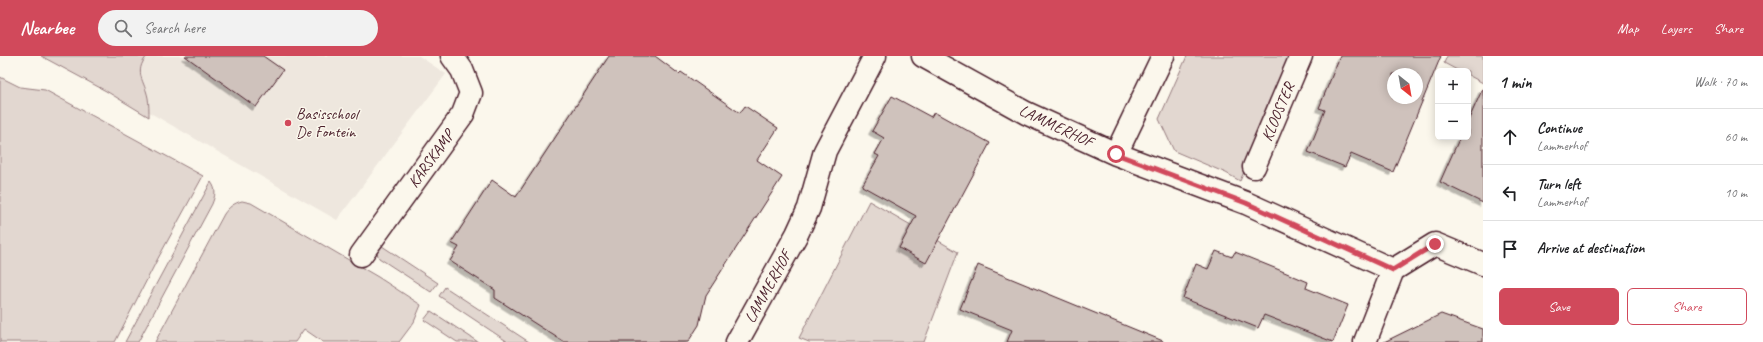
<!DOCTYPE html>
<html lang="en">
<head>
<meta charset="utf-8">
<style>
  body { margin:0; font-family:Caveat,sans-serif; background:#f2f2f2; color:#202124 }
  .controls { position:absolute; right:12px; top:12px; display:grid; overflow:hidden; border-radius:6px; box-shadow:0 2px 10px #0003 }
  .controls button { width:36px; height:36px; display:grid; place-items:center; padding:0; border:0; border-bottom:1px solid #e0e0e0; background:#fff; color:#202124; font:20px sans-serif }
  .compass { position:absolute; left:1387px; top:12px; width:36px; height:36px; border-radius:50%; background:#fff; box-shadow:0 2px 10px #0003; rotate:149deg }
  .stop { position:absolute; width:12px; height:12px; margin:-9px; border:3px solid #d1495b; border-radius:50%; background:#fff }
  .stop.end { background:#d1495b; border-color:#fff; box-shadow:0 1px 4px #0008 }
  .list { margin:0; padding:0; list-style:none }
  h2 { display:flex; justify-content:space-between; align-items:center; height:52px; margin:0; padding:0 16px; font-size:17px }
  h2 small { font-size:13px; font-weight:400; color:#757577 }
  .list li { display:grid; grid-template-columns:26px 1fr auto; gap:12px; align-items:center; box-sizing:border-box; height:56px; padding:0 16px; border-top:1px solid #e0e0e0 }
  .list b { display:block; font-size:15px; white-space:nowrap }
  .list p { margin:0; font-size:13px; white-space:nowrap; color:#757577 }
  .list em { font-size:13px; font-style:normal; color:#757577 }
  .actions { display:flex; gap:8px; padding:12px 16px }
  .actions a { flex:1; padding:9px 0; border:1px solid #d1495b; border-radius:6px; text-align:center; font-size:14px; color:#d1495b }
  .actions .main { background:#d1495b; color:#fff }
  .icon { flex:none; width:22px; height:22px; fill:none; stroke:currentColor; stroke-width:2; stroke-linecap:round; stroke-linejoin:round }
  .map { position:relative; flex:none; width:1483px; height:286px; overflow:hidden }
  header { display:flex; align-items:center; gap:24px; box-sizing:border-box; height:56px; padding:0 20px; background:#d1495b; color:#fff }
  header strong { font-size:19px }
  nav { display:flex; gap:22px; margin-inline-start:auto; font-size:14px }
  .search { width:280px; height:36px; background:#f2f2f2; display:flex; align-items:center; gap:10px; box-sizing:border-box; padding:0 14px; border-radius:22px; color:#757577; font-size:15px }
  main { display:flex }
  aside { flex:1; background:#fff }
  .map>svg:first-child { display:block }
</style>
</head>
<body>
<header>
<strong>Nearbee</strong>
<div class="search"><svg class="icon" aria-label="search" viewBox="0 0 24 24"><circle cx="10" cy="10" r="6"/><path d="M15 15l6 6"/></svg>Search here</div>
<nav><a>Map</a><a>Layers</a><a>Share</a></nav>
</header>
<main>
<div class="map">
<svg width="1483" height="286" viewBox="0 0 1483 286">
  <defs>
    <filter id="shadow"><feDropShadow dx="-3.5" dy="3.5" stdDeviation="0" flood-color="#0004"/></filter>
  </defs>
  <rect width="100%" height="100%" fill="#fbf7ec"/>
  <filter id="ink" filterUnits="userSpaceOnUse"><feTurbulence type="fractalNoise" baseFrequency=".025" numOctaves="2"/><feDisplacementMap in="SourceGraphic" scale="8" xChannelSelector="R" yChannelSelector="G"/><feConvolveMatrix kernelMatrix="1 2 1 2 8 2 1 2 1" color-interpolation-filters="sRGB"/></filter>
  <g filter="url(#ink)">
    <path fill="#eee7de" d="M51 0H419L446 18 337 164Z"/>
    <path fill="#e2d7d0" stroke="#967b7e" d="M41 0H147C133 17 145 25 148 42 149 48 149 55 149 61L106 35Z
      M1187 0H1294L1240 125 1226 117 1174 95 1159 63Z
      M1447 0H1483V27L1468 19V15H1459L1444 7Z
      M0 21 20 31 45 34 203 120 156 206 115 286H0Z
      M211 126C217 134 215 140 212 148L138 286H125Z
      M242 145 251 147 378 221 421 249 414 266 399 286H323L304 273 295 286H155L224 158C229 151 234 147 242 145Z
      M869 145 958 196 924 286H809L799 282Z
      M379 188 438 227 431 236 379 202 376 195Z
      M445 231 529 286H508L439 240Z
      M431 255 478 286H457L424 264Z"/>
    <path fill="#cfc2bc" stroke="#4a1f2b" fill-rule="evenodd" filter="url(#shadow)" d="M185 0H263L283 14 256 51Z
      M609 0H655L679 18 681 16 740 57 745 50 778 72 757 104 782 121 706 239 699 269 688 286H564L495 242V234L450 205 459 191 451 187 492 124 516 141Z
      M1340 0H1441L1393 116 1351 98 1345 111 1308 96 1325 54 1319 52ZM1393 18H1417V42H1393Z
      M1483 32V147L1440 126 1460 81H1468V65Z
      M892 40 931 61 934 56 990 87 926 207 899 192 916 160 862 130 879 100 875 98 884 82 872 75Z
      M1216 195 1232 201 1235 196 1277 213 1308 226 1306 232 1348 249 1333 286 1264 259 1258 272 1183 242 1196 208 1208 213Z
      M978 209 1163 285V286H1007L1012 274 960 253Z
      M1441 258 1483 273V286H1384Z"/>
    <g fill="none" stroke-linecap="round" stroke-linejoin="round">
      <g stroke="#4a1f2b" stroke-width="25">
        <path id="street" d="M923 0 1026 57 1116 98 1246 147 1393 214
          M1116 98 1163 0
          M1254 111 1301 0
          M361 199 463 58 471 37 462 14 452 0
          M737 286 797 178 809 152 825 95 875 0
          M1365 286 1393 214 1435 188 1483 208"/>
      </g>
      <use href="#street" stroke="#fbf7ec" stroke-width="22"/>
    </g>
  </g>
  <g fill="none" stroke-linecap="round" stroke-linejoin="round" filter="url(#ink)">
    <path stroke="#d1495b" stroke-width="5" d="M1116 98 1246 147 1393 214 1435 188"/>
  </g>
  <circle fill="#d1495b" stroke="#fbf7ec" stroke-width="1.5" cx="288" cy="67" r="4"/>
  <g text-anchor="middle" dominant-baseline="central" stroke-width="3" stroke-linejoin="round" paint-order="stroke">
    <g font-size="16" fill="#4a1f2b" stroke="#fbf7ec">
      <text transform="translate(1278 56) rotate(-67)">KLOOSTER</text>
      <text transform="translate(1056 70) rotate(25)">LAMMERHOF</text>
      <text transform="translate(431 103) rotate(-54)">KARSKAMP</text>
      <text transform="translate(768 231) rotate(-61)">LAMMERHOF</text>
    </g>
    <g font-size="16" fill="#4a1f2b" stroke="#fbf7ec" text-anchor="start">
      <text x="296" y="58">Basisschool<tspan x="296" dy="18">De Fontein</tspan></text>
    </g>
  </g>
</svg>
<div class="controls">
<button>+</button>
<button>−</button>
</div>
<svg class="compass" viewBox="-18 -18 36 36"><path d="M0-13l5 13h-10z" fill="#e53935"/><path d="M0 13l5-13h-10z" fill="#757577"/></svg>
<div class="stop" style="left:1116px;top:98px"></div>
<div class="stop end" style="left:1435px;top:188px"></div>
</div>
<aside>
<h2>1 min<small>Walk · 70 m</small></h2>
<ul class="list">
<li><svg class="icon" aria-label="ahead" viewBox="0 0 24 24"><path d="M12 20V5M6 11l6-6 6 6"/></svg><div><b>Continue</b><p>Lammerhof</p></div><em>60 m</em></li>
<li><svg class="icon" aria-label="left" viewBox="0 0 24 24"><path d="M17 20v-9H6M10 6l-5 5 5 5"/></svg><div><b>Turn left</b><p>Lammerhof</p></div><em>10 m</em></li>
<li><svg class="icon" aria-label="arrive" viewBox="0 0 24 24"><path d="M6 21V4h12l-3 4 3 4H6"/></svg><div><b>Arrive at destination</b></div></li>
</ul>
<div class="actions"><a class="main">Save</a><a>Share</a></div>
</aside>
</main>
</body>
</html>
